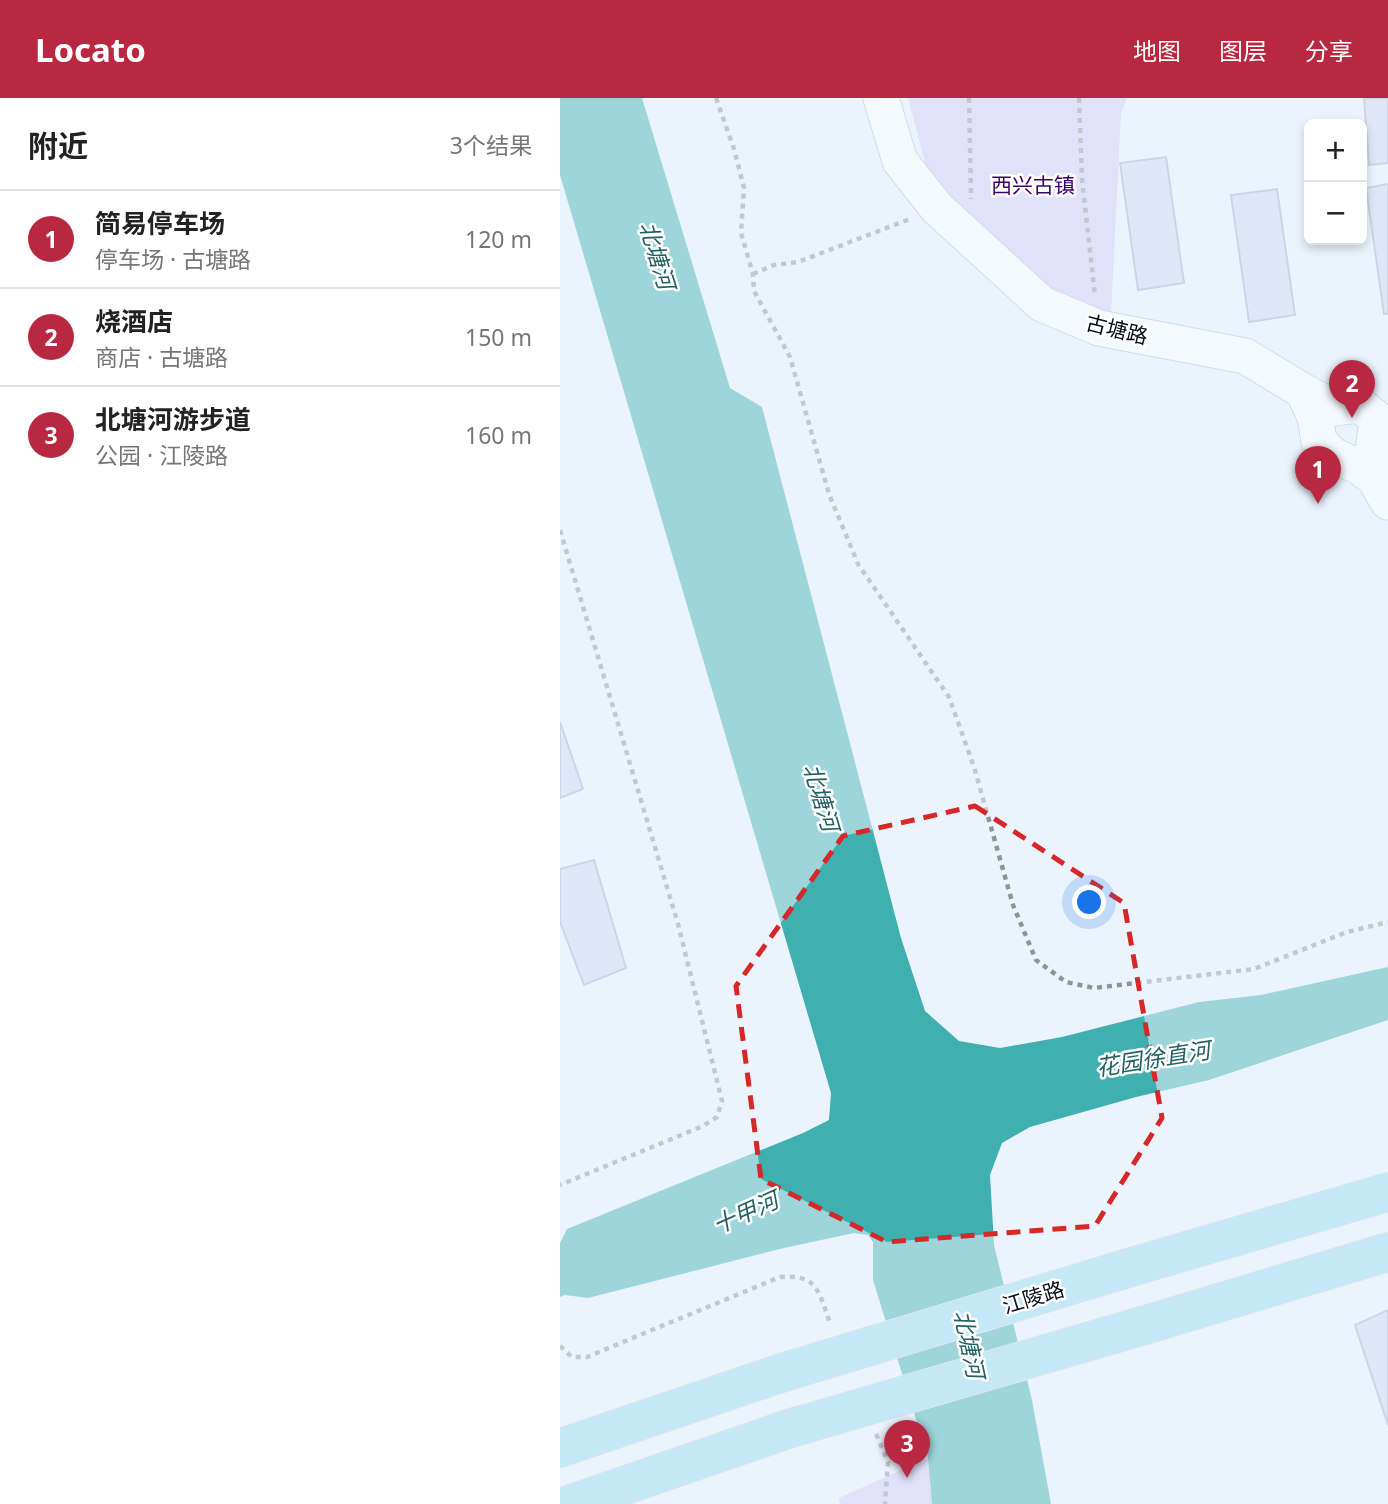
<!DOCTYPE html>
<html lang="zh">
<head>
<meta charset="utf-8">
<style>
  body { margin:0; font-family:"Noto Sans","Noto Sans SC",sans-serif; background:#f6f6f6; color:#222 }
  .controls { position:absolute; right:21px; top:21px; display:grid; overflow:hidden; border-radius:10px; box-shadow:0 4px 10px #0003 }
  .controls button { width:63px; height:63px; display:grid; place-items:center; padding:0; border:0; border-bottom:2px solid #e0e0e0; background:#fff; color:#222; font:35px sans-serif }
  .you { position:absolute; left:530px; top:805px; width:24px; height:24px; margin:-18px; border:5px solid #fff; border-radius:50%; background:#1a73e8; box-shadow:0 0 0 10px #1a73e833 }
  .badge { display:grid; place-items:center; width:46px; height:46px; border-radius:50%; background:#b92841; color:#fff; font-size:23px; font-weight:700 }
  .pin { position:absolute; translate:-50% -58px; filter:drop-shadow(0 2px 4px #0008) }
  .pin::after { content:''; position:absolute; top:37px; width:24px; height:21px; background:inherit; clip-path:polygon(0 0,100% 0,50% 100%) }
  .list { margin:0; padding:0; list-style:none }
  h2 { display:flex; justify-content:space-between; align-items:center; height:91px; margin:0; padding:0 28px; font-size:30px }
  h2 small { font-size:23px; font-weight:400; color:#767676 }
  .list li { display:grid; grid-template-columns:46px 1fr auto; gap:21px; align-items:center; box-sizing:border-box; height:98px; padding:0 28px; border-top:2px solid #e0e0e0 }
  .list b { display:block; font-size:26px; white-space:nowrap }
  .list p { margin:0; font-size:23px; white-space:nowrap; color:#767676 }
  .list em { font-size:23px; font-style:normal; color:#767676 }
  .map { position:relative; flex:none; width:828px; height:1406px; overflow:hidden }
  header { display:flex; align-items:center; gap:42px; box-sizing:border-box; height:98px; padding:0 35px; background:#b92841; color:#fff }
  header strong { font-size:33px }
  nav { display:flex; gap:38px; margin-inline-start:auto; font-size:24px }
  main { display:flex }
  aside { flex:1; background:#fff }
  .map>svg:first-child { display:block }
</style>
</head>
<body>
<header>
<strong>Locato</strong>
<nav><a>地图</a><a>图层</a><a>分享</a></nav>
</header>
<main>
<aside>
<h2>附近<small>3个结果</small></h2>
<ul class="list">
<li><span class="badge">1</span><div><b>简易停车场</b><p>停车场 · 古塘路</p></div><em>120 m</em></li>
<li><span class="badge">2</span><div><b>烧酒店</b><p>商店 · 古塘路</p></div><em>150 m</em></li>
<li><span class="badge">3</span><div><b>北塘河游步道</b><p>公园 · 江陵路</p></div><em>160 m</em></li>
</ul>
</aside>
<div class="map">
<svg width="828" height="1406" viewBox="0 0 828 1406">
  <rect width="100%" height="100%" fill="#ebf4fd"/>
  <path fill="#d8c9f6" d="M348 0H567L561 16 551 218 444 177 377 110Z
    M368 1360 372 1406H280L279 1400Z"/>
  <path fill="#3fafb0" d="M0 0H82L170 290 202 309 341 840 365 913 399 943 440 950 502 939 639 904 701 897 828 869V922L649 982 576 999 470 1029 442 1045 430 1077 434 1147 472 1302 491 1406H372L368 1360 313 1182V1144L308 1137 294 1135 224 1150 28 1200 5 1197 0 1199V1145L7 1131 243 1035 269 1022 271 995 0 77Z"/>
  <path fill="#ced5f0" stroke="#a6adc7" stroke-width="2" d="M804 0H828V65L809 67Z
    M606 59 624 185 578 192 560 65Z
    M828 86V216H824L806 90Z
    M717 91 735 217 689 224 671 97Z
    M0 624 23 691 0 700Z
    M34 762 66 870 24 887 0 824V771Z
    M828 1212V1327L795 1227Z"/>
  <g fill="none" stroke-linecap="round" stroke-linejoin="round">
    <g stroke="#aabfd4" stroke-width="37">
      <path id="minor" d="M321 0 340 63 377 110 482 206 539 230 685 258 743 293 755 319 759 343 774 358 798 368 814 380 828 404
        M743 293 775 310 800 307 817 321 813 354 827 392"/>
    </g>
    <g stroke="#d2d3d5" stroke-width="40">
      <path id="major" d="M568 1170 828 1094
        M585 1227 828 1154
        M0 1350 218 1276
        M11 1406 228 1331"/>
    </g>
    <path stroke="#8c949c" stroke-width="4.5" stroke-dasharray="5 5" stroke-linecap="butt" d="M156 0 174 51 184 90 181 135 193 176 194 193 230 259 269 396 298 466 389 599 414 669 453 807 476 862 506 884 534 890 694 871 787 834 828 824
      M409 0 411 101
      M519 0 522 81 535 198
      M193 176 214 167 238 164 350 121
      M0 432 118 826 162 1003 157 1019 143 1028 0 1087
      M0 1248 12 1259H27L220 1179C260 1176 258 1195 271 1227
      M316 1336 328 1364 325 1406"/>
    <use href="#minor" stroke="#fff" stroke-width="35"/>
    <use href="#major" stroke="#94d9ee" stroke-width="38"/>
    <g stroke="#d2d3d5" stroke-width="40" stroke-linecap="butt">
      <path id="major-bridge" d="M218 1276 568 1170
        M228 1331 585 1227"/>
    </g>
    <use href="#major-bridge" stroke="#94d9ee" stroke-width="38"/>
  </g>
  <path d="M0 0H828V1406H0ZM415 708 564 805 602 1020 535 1128 327 1144 201 1081 176 888 283 738Z" fill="#ebf4fd" fill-opacity=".55" fill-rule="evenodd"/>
  <path fill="none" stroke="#d62828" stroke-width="5" stroke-dasharray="14 9" stroke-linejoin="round" d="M415 708 564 805 602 1020 535 1128 327 1144 201 1081 176 888 283 738Z"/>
  <g text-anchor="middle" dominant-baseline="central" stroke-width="5" stroke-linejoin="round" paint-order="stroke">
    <g font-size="21" fill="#390069" stroke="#fff">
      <text x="473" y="87">西兴古镇</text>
    </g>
    <g font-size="21" fill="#060d14" stroke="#fff">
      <text transform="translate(557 231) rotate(14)">古塘路</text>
      <text transform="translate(473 1199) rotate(-17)">江陵路</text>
    </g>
    <g font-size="23" font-style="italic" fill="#236060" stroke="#fff">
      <text transform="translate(98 157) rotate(73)">北塘河</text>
      <text transform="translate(262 699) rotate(73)">北塘河</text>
      <text transform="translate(593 960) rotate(-9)">花园徐直河</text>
      <text transform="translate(185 1114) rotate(-24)">十甲河</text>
      <text transform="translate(410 1246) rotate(78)">北塘河</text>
    </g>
  </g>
</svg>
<div class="controls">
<button>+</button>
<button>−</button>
</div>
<div class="you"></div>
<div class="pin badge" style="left:758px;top:406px">1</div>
<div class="pin badge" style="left:792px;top:320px">2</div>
<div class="pin badge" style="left:347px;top:1380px">3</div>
</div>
</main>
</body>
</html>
